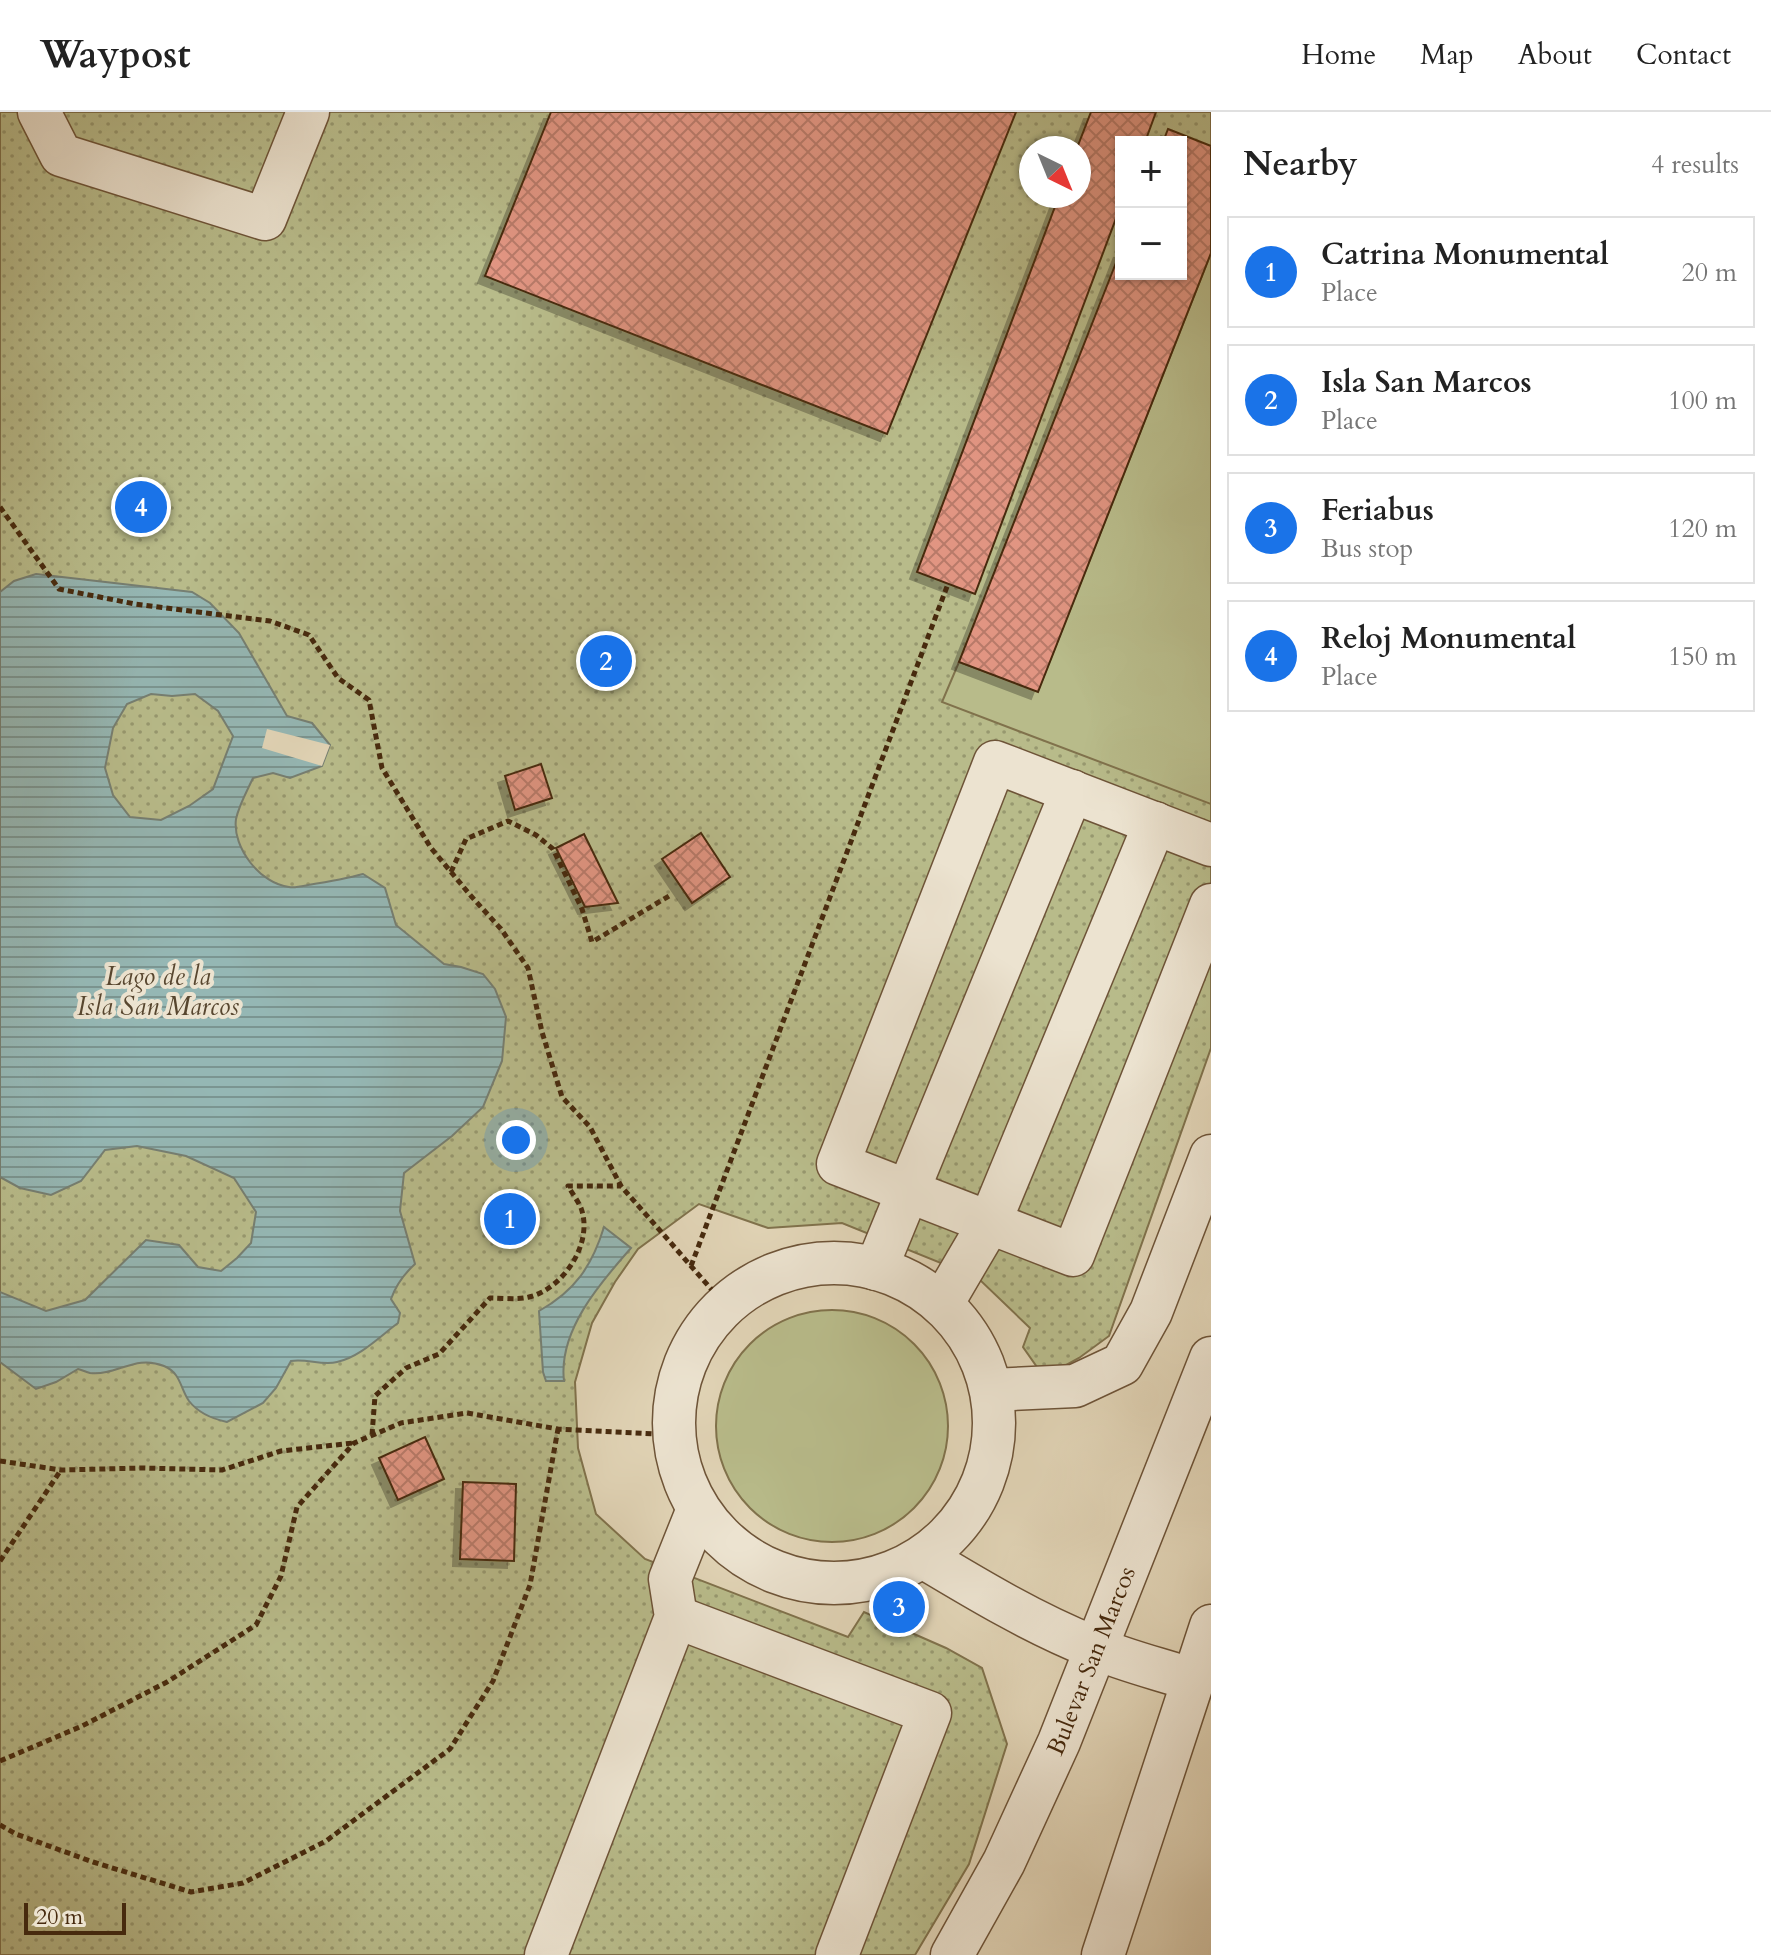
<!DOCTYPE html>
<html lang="en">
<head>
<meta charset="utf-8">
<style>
  body { margin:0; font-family:Cardo,serif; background:#f6f6f6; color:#222 }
  .controls { position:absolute; right:24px; top:24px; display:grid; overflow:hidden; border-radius:0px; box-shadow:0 2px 6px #0004 }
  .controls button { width:72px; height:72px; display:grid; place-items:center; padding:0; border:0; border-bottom:2px solid #e0e0e0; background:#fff; color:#222; font:40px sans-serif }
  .compass { position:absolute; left:1019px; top:24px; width:72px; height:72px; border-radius:50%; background:#fff; box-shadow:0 2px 6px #0004; rotate:137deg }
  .scale { position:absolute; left:24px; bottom:20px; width:102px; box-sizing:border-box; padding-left:8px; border:4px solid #472a0e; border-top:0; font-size:22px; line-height:28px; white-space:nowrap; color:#472a0e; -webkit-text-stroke:6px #ece3d0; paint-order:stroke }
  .you { position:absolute; left:516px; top:1028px; width:28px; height:28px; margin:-20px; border:6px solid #fff; border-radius:50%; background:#1a73e8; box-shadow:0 0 0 12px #1a73e833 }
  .badge { display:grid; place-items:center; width:52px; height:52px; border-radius:50%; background:#1a73e8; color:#fff; font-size:26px; font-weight:700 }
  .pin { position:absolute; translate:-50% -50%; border:4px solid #fff; box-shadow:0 2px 8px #0006 }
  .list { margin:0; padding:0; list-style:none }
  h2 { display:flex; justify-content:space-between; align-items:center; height:104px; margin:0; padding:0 32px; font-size:34px }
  h2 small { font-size:26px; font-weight:400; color:#767676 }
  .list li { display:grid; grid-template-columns:52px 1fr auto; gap:24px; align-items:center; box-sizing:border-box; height:112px; margin:0 16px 16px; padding:0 16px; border:2px solid #e0e0e0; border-radius:0px }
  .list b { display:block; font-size:30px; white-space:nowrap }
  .list p { margin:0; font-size:26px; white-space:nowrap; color:#767676 }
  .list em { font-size:26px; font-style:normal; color:#767676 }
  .map { position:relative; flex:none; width:1211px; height:1843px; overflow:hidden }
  header { display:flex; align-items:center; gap:48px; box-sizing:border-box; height:112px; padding:0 40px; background:#fff; border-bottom:2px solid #e0e0e0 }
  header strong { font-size:38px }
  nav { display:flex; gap:44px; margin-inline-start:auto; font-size:28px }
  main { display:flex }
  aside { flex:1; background:#fff }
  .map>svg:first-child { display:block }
</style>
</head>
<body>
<header>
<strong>Waypost</strong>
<nav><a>Home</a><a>Map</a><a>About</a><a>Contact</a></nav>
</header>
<main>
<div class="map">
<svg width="1211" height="1843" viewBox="0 0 1211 1843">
  <defs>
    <pattern id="park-dots" width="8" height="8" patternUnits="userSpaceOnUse" patternTransform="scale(2)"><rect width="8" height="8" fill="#b8bb8a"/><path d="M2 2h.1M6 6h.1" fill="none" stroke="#97986f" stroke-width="1.8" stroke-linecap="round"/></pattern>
    <pattern id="water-rules" width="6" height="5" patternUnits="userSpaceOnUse" patternTransform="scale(2)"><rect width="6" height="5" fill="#95b7b4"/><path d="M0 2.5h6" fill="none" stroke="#7b9591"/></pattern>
    <pattern id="building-cross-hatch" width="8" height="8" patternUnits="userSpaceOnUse" patternTransform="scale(2)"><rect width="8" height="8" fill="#e19582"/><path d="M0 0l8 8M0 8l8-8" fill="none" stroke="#b87a69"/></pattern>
    <filter id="shadow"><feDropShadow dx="-7" dy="7" stdDeviation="0" flood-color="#0004"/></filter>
  </defs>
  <rect width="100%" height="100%" fill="#e1d4b6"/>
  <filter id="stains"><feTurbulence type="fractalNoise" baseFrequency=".0025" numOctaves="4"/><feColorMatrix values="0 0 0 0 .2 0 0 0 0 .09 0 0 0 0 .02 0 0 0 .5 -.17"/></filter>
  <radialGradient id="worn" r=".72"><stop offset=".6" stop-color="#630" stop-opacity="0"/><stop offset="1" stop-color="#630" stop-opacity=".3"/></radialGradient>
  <path fill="url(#park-dots)" stroke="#80724c" stroke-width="2" fill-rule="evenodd" d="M0 0H1211V936L1109 1224 1079 1246 1059 1257 1037 1255 1023 1235 1030 1216 978 1166 842 1111 768 1116 699 1092 638 1137 615 1170 592 1211 575 1270 578 1336 596 1402 645 1447 848 1525 864 1500 946 1536 982 1556 1007 1632 969 1752 915 1843H0ZM1121 30H1181V162H1121ZM1031 36H1079V84H1031Z"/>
  <path fill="#b8bb8a" stroke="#80724c" stroke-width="2" d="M1211 141V692L942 590 959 550 1038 579Z
    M716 1314a116 116 0 1 1 232 0a116 116 0 1 1-232 0Z"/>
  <path fill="url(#water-rules)" stroke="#767f72" stroke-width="2" fill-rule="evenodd" d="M36 462 192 480 210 491 239 521 287 604 312 611 330 633 322 654 290 666 273 661 253 666C247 679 239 693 236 707 232 736 261 772 289 775 295 776 303 774 308 773 327 770 345 767 363 762L385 776 396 813 444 852 461 855 483 862 495 877 506 905 502 949 483 995 452 1024 404 1061 400 1099 415 1152C404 1162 396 1173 391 1187L400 1201 398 1211C379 1225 360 1245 337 1250 322 1254 306 1246 291 1249L276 1276 263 1291 227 1310C213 1307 199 1302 189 1289 180 1276 181 1261 164 1254 135 1242 117 1264 90 1261 86 1260 82 1258 78 1257L56 1270 36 1277 0 1250V1180L46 1199 85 1188 146 1128 179 1133 198 1155 221 1159 237 1146 251 1131 256 1100 234 1066 186 1044 137 1034 105 1038 81 1069 51 1083 20 1076 0 1065V480L14 469ZM151 582 172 584 195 582 218 599 233 624 213 677 189 694 161 708 130 705 113 683 105 656 113 616 127 592Z
    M604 1115 631 1136C600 1171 558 1219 564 1269H546L543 1260 539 1199C575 1179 592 1154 604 1115Z"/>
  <path fill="#e1d4b6" d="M267 617 330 633 322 654 262 636Z"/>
  <path fill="url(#building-cross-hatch)" stroke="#472a0e" stroke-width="2" filter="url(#shadow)" d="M551 0H1016L887 322 485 164Z
    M1091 0H1156L1145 30H1121V93L975 482 917 460 1059 84H1079V36H1077Z
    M1168 17 1211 34V141L1038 580 959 550 1121 138V162H1181V30H1163Z
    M541 652 552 686 515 698 505 664Z
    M701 721 730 765 692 791 662 747Z
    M584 722 618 791 585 795 556 736Z
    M425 1325 444 1367 398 1388 379 1346Z
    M463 1370 516 1372 514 1449 460 1447Z"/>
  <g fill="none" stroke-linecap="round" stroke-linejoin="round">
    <g stroke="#6e5438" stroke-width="45">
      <g id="minor">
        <path d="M39 0 61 43 265 107 308 0"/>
        <path d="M1211 733 995 650 838 1052 1073 1143 1211 793"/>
        <circle cx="834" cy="1311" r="160"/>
        <path d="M876 1157 1072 679"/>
        <path d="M943 1190 990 1110 1155 711"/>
        <path d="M992 1278 1075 1274 1122 1252 1151 1200 1211 1044"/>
        <path d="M923 1445C978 1478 1033 1511 1093 1535 1125 1549 1160 1557 1193 1568"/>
        <path d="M676 1505 930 1601 837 1843"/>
        <path d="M546 1843 676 1505 670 1467 698 1397"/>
        <path id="s1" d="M952 1843 1004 1750 1059 1630 1211 1246"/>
        <path d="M1103 1843 1211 1514"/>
      </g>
    </g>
    <path stroke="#472a0e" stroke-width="5" stroke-dasharray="6 4" stroke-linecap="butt" d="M0 395 59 477 135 492 270 509 309 523 338 566 369 588 382 656 431 736 471 784 501 817 528 856 542 920 562 985 590 1015 621 1074 726 1194
      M451 760 466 727 508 709 536 723 553 737 582 797 592 830 669 784
      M691 1154 948 472
      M372 1323 375 1284 406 1256 439 1242 490 1186C502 1186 517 1188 529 1185 563 1177 594 1131 581 1096 578 1089 572 1081 568 1074H621
      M0 1349 61 1358 144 1356 222 1358 281 1339 353 1331
      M0 1449 61 1358
      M0 1649 82 1614 167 1570 256 1513 281 1464 297 1395 354 1331 401 1311 467 1301 558 1317 676 1323
      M0 1713 16 1722 93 1750 191 1780 243 1771 326 1729 450 1637 493 1569 530 1473 558 1317"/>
    <use href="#minor" stroke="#ece3d0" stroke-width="42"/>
  </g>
  <g text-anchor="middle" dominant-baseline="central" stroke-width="8" stroke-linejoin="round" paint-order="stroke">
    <g font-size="24" fill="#472a0e" stroke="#ece3d0">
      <text stroke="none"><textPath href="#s1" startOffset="326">Bulevar San Marcos</textPath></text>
    </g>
    <g font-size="26" font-style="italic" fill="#57462f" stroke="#ece3d0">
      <text x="158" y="864">Lago de la<tspan x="158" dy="30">Isla San Marcos</tspan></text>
    </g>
  </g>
  <rect width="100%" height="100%" filter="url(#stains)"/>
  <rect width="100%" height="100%" fill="url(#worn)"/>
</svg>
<div class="controls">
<button>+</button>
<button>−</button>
</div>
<svg class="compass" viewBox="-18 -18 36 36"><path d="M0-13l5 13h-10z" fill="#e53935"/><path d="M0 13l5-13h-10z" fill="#767676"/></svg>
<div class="scale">20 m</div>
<div class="you"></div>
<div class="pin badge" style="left:510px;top:1107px">1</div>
<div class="pin badge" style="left:606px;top:549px">2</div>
<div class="pin badge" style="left:899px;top:1495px">3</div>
<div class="pin badge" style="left:141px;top:395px">4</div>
</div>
<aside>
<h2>Nearby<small>4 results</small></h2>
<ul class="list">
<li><span class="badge">1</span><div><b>Catrina Monumental</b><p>Place</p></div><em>20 m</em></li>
<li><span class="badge">2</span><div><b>Isla San Marcos</b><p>Place</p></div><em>100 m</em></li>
<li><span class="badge">3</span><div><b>Feriabus</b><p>Bus stop</p></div><em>120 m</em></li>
<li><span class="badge">4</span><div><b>Reloj Monumental</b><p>Place</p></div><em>150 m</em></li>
</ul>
</aside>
</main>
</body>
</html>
